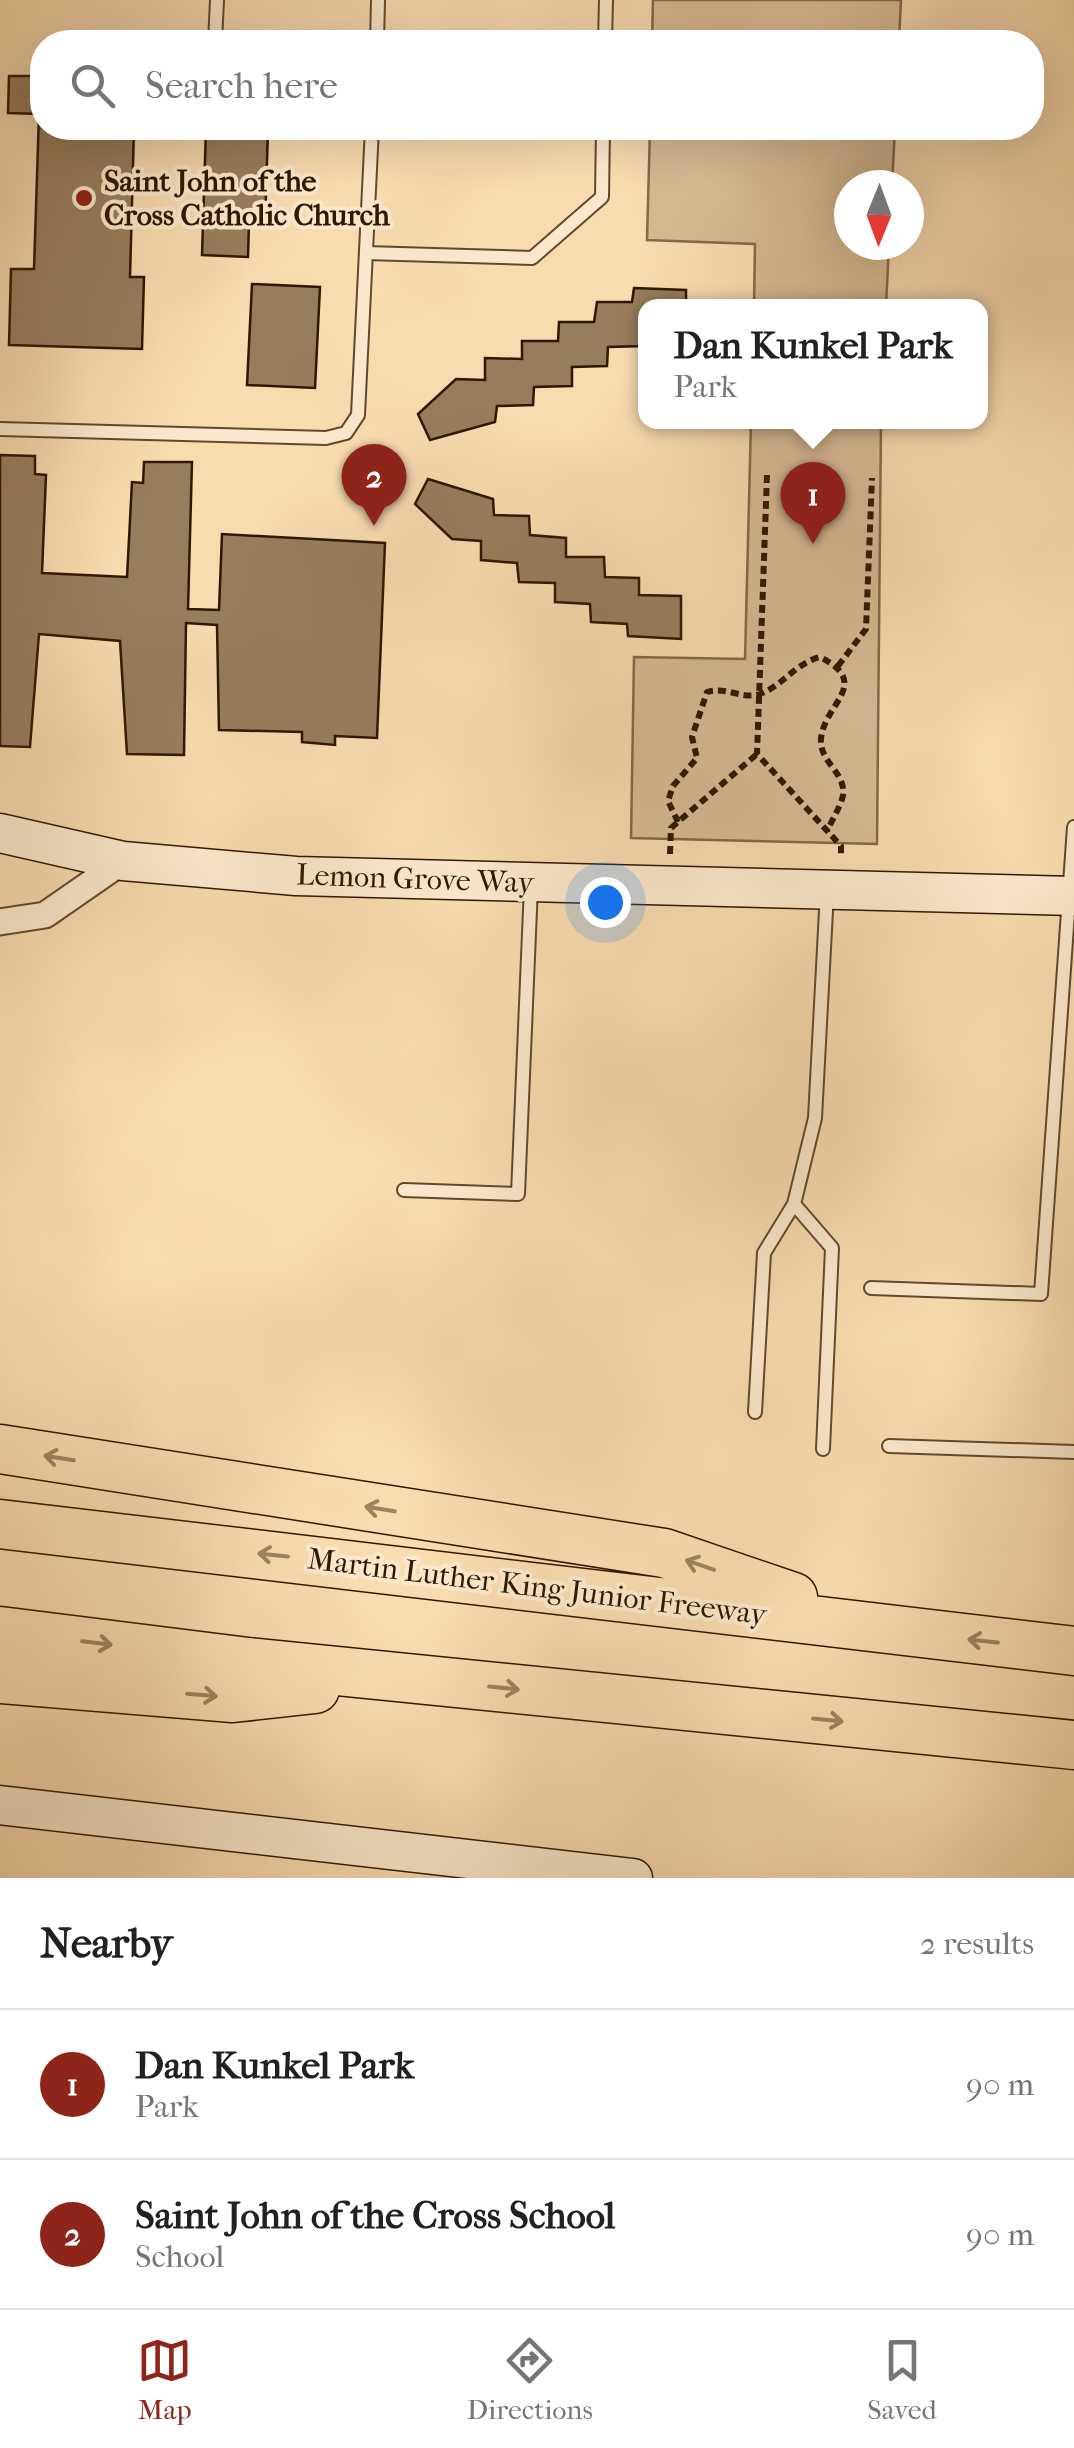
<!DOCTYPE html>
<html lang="en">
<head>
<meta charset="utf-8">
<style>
  body { margin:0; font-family:"IM FELL French Canon",serif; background:#f6f6f6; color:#202124 }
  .compass { position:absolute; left:834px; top:170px; width:90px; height:90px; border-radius:50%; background:#fff; box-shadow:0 10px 40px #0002; rotate:181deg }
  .you { position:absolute; left:605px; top:902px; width:35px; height:35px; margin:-25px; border:8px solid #fff; border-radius:50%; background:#1a73e8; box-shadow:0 0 0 15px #1a73e833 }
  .badge { display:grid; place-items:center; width:65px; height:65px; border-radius:50%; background:#8f2418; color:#fff; font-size:32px; font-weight:700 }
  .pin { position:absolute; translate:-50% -82px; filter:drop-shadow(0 2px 5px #0008) }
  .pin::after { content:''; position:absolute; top:52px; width:35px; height:30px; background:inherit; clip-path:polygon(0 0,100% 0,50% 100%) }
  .popup { position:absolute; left:638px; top:299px; width:350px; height:130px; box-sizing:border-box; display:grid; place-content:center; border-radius:20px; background:#fff; filter:drop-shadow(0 2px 8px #0005); font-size:32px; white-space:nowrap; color:#757577 }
  .popup b { font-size:38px; color:#202124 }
  .popup::after { content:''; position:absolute; left:50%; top:100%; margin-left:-20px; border:20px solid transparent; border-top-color:#fff }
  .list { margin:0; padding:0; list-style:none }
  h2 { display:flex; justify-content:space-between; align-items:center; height:130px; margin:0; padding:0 40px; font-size:42px }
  h2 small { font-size:32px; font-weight:400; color:#757577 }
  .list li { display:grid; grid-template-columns:65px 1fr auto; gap:30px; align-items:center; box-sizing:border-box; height:150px; padding:0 40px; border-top:2px solid #e0e0e0 }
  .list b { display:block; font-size:38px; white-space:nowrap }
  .list p { margin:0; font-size:32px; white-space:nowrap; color:#757577 }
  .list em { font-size:32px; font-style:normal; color:#757577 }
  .icon { flex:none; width:55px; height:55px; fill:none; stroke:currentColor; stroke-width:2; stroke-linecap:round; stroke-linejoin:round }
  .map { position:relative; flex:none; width:1074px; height:1878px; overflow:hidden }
  .search { position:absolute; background:#fff; box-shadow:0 10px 40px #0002; left:30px; right:30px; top:30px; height:110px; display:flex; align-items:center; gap:25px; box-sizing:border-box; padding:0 35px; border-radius:40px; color:#757577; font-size:38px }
  .sheet { height:430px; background:#fff }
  nav { display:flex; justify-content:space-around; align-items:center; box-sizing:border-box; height:140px; border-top:2px solid #e0e0e0; background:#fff; font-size:28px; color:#757577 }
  nav a { display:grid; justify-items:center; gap:5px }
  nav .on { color:#8f2418 }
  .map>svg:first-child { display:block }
</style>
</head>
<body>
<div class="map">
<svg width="1074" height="1878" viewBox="0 0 1074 1878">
  <rect width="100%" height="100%" fill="#f9dbb0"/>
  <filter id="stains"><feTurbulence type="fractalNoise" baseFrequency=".002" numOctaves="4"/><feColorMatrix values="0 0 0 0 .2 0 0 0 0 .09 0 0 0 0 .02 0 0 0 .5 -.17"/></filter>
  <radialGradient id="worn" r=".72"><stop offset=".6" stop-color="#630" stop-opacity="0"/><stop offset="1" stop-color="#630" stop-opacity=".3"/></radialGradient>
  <path fill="#d7ba92" stroke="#83684a" stroke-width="2.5" d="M653 0H901L899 42H652Z
    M650 128H895L892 185H849V245H889L886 306H754L755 244 647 240Z
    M751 422H881L877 844 631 838 634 657 745 659Z"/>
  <path fill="#987d5c" stroke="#2f1701" stroke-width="2.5" d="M9 76H42V128H134L130 277H144L142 349 9 345 11 269H34L39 114 8 113Z
    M206 128 268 130 265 225 249 224 248 257 202 255Z
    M252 284 320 287 315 388 247 385Z
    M634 288 686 290V306H646V346L608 347 607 366 572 367V386L534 387 533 405 497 406 495 422 430 440 418 414 456 379 485 380V358L522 359V341H558L559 322H594L597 302H632Z
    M0 455 35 456V474L46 475 42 573 127 577 132 482 143 483 144 462H192L188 609 219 610 222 534 385 543 377 738 335 736V745L302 742V732L219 730 217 625 186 623 184 755 127 754 120 641 39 634 30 747 0 746Z
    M428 479 493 499 494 515 529 516 530 535 566 538V557H604L605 577 639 578V595L681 596V639L628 636 627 624 591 622 590 604 555 602V583L519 582 517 563 481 560V541L452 539 415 504Z"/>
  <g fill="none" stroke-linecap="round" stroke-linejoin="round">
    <g stroke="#62482d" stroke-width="16">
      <path id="lane" d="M215 42 217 0
        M377 42 378 0
        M605 42 606 0
        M366 253 532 258 602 197 603 128
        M0 429 326 438 346 433 358 415 372 128
        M404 1190 518 1194 531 886
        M794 1204 832 1248 823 1449
        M871 1288 1041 1294 1074 827
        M755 1412 764 1253 794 1204 815 1118 827 892
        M889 1446 1074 1452"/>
    </g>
    <g stroke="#62482d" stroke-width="29">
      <path id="street" d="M0 922 45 915 123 861"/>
    </g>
    <g stroke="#2f1701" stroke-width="41">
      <path id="secondary" d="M0 833 123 861 296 876 1074 896
        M0 1805 633 1878"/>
    </g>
    <g stroke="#2f1701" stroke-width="51">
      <path id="highway" d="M0 1449 664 1553 793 1597
        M0 1524 1074 1651
        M0 1631 248 1662 1074 1745
        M0 1679 233 1698 315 1689"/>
    </g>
    <path stroke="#2f1701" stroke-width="6" stroke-dasharray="8 5" stroke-linecap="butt" d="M767 475 757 754 841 846V858
      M838 666 866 629 872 478
      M678 822 668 801 673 786 697 758 692 737 707 692C726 686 742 700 760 694 784 685 794 664 820 657 873 684 824 703 821 739 819 762 846 772 843 795 841 806 832 820 827 831
      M670 854 671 828 757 754"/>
    <use href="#lane" stroke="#fbe8cc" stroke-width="12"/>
    <use href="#street" stroke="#fbe8cc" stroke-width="25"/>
    <use href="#secondary" stroke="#fbe8cc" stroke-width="38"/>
    <use href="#highway" stroke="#f9dbb0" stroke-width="48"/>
  </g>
  <defs><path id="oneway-shaft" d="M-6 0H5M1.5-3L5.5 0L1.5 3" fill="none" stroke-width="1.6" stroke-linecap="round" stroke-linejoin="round" transform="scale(2.5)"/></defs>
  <g stroke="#9e8361">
    <use href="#oneway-shaft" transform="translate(59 1458) rotate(-171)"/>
    <use href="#oneway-shaft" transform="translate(380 1509) rotate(-171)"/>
    <use href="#oneway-shaft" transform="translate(273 1555) rotate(-174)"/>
    <use href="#oneway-shaft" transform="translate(700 1565) rotate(-161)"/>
    <use href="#oneway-shaft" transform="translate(983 1641) rotate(-174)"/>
    <use href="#oneway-shaft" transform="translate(97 1643) rotate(7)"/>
    <use href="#oneway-shaft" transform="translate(504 1688) rotate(6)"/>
    <use href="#oneway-shaft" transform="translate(202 1695) rotate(5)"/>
    <use href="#oneway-shaft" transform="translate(828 1720) rotate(6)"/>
  </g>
  <circle fill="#8f2418" stroke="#fbe8cc" stroke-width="4" cx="84" cy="198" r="10"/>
  <g text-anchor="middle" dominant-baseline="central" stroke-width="8" stroke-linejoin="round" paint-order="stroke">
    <g font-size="30" font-weight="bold" fill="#2f1701" stroke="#fbe8cc" text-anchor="start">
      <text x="104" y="181">Saint John of the<tspan x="104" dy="34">Cross Catholic Church</tspan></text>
    </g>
    <g font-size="30" fill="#2f1701" stroke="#fbe8cc">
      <text transform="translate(415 879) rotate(2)">Lemon Grove Way</text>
      <text transform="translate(537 1587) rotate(7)">Martin Luther King Junior Freeway</text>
    </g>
  </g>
  <rect width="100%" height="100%" filter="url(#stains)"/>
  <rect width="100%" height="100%" fill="url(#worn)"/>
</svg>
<svg class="compass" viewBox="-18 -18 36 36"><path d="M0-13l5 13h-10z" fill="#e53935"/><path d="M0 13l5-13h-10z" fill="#757577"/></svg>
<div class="you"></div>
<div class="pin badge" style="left:813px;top:544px">1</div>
<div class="popup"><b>Dan Kunkel Park</b>Park</div>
<div class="pin badge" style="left:374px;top:526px">2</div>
<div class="search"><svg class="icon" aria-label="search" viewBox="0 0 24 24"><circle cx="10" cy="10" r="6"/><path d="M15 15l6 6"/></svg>Search here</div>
</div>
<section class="sheet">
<h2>Nearby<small>2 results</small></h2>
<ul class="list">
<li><span class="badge">1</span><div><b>Dan Kunkel Park</b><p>Park</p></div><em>90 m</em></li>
<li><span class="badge">2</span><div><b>Saint John of the Cross School</b><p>School</p></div><em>90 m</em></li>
</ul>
</section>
<nav>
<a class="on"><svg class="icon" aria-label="map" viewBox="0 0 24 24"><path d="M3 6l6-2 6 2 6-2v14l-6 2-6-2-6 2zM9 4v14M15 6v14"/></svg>Map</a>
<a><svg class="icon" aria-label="directions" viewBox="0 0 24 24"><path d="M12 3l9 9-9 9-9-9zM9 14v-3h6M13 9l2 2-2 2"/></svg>Directions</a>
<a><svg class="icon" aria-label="saved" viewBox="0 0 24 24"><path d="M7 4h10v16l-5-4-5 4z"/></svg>Saved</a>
</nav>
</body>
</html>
